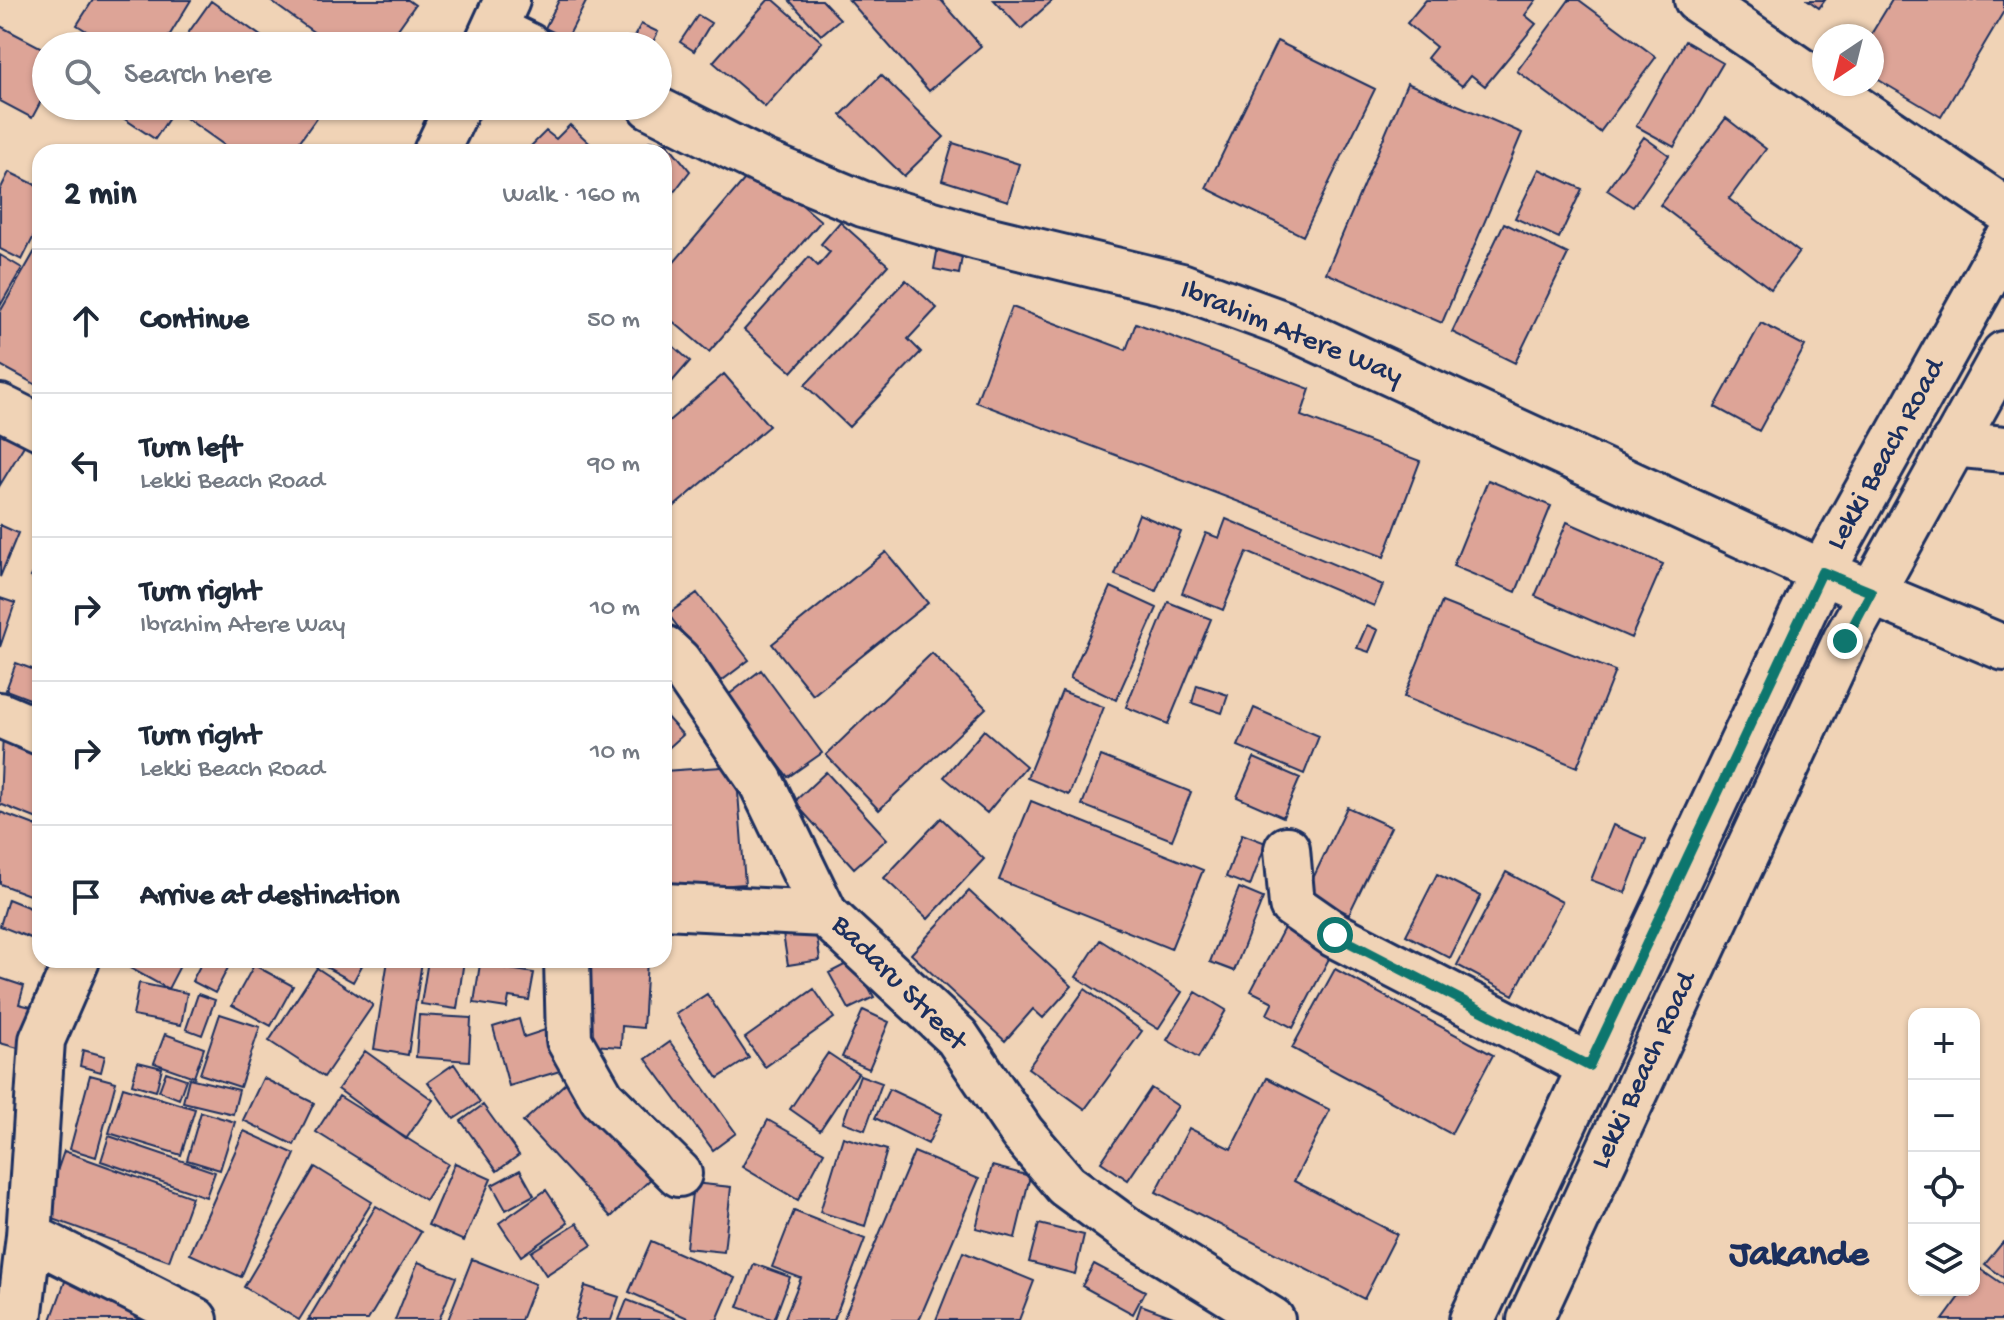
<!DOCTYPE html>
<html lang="en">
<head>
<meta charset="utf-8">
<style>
  body { margin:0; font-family:"Gochi Hand",sans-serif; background:#f2f2f3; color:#1f2937 }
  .controls { position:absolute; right:24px; bottom:24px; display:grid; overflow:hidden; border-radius:16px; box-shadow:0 2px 6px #0004 }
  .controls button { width:72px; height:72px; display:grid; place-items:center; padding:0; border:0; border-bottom:2px solid #e0e1e3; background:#fff; color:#1f2937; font:40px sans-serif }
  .compass { position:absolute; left:1812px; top:24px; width:72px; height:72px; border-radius:50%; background:#fff; box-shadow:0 2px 6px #0004; rotate:215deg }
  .stop { position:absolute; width:24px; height:24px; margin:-18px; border:6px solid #0f766e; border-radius:50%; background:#fff }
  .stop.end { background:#0f766e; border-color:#fff; box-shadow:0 2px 8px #0008 }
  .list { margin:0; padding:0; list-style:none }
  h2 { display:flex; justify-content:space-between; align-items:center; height:104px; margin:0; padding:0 32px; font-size:34px }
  h2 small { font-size:26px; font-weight:400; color:#747a83 }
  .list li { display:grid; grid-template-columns:52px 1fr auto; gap:24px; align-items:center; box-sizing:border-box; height:144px; padding:0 32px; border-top:2px solid #e0e1e3 }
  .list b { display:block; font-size:30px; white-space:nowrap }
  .list p { margin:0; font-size:26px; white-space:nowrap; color:#747a83 }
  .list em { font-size:26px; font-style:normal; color:#747a83 }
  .icon { flex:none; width:44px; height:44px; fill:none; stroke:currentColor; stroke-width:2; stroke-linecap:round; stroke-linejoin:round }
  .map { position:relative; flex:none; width:2004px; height:1320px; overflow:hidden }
  .search { position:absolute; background:#fff; box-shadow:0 2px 6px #0004; left:32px; top:32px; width:640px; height:88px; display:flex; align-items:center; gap:20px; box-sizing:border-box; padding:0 28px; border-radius:44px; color:#747a83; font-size:30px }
  .panel { position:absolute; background:#fff; box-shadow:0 2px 6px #0004; left:32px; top:144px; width:640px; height:824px; border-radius:24px }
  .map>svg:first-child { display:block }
</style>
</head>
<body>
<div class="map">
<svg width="2004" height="1320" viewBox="0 0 2004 1320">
  <rect width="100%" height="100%" fill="#f0d3b6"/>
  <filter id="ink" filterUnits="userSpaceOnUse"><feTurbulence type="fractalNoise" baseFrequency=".0125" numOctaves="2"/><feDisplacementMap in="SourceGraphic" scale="16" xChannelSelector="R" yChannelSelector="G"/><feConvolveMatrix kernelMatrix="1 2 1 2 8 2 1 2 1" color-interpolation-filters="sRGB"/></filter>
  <g filter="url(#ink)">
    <path fill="#dda497" stroke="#1b2f5e" stroke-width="2" d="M93 0H191L163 46H110L77 25Z
      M269 0H408L415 5 386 46H333Z
      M559 0H587L567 39 545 28Z
      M768 0H774L822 42 765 107 713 62Z
      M789 0H822L840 19 821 35Z
      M849 0H941L981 46 929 91Z
      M994 0H1053L1021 29Z
      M1426 0H1536L1525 15 1536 24 1485 86 1471 75 1462 86 1427 58 1436 47 1407 23Z
      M1569 0H1579L1656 57 1600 132 1517 71Z
      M1808 0H1825L1819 8Z
      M1892 0H2004V11L1941 117 1872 76 1870 36Z
      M211 1 275 46H179Z
      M698 15 711 23 694 51 680 42Z
      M641 24 658 32 651 46H629Z
      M0 26 46 50V92L32 118 0 101Z
      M1277 41 1375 89 1303 236 1206 188Z
      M1685 41 1723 63 1674 147 1636 126Z
      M881 75 944 137 904 176 841 115Z
      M1407 83 1522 133 1442 323 1326 273Z
      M105 106H158L171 115 155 139Z
      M169 106H325L292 152H234Z
      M1726 118 1766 149 1729 199 1799 252 1771 289 1660 205Z
      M570 125 599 152H525L546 131 556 139Z
      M1644 137 1669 155 1633 207 1607 190Z
      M649 141 667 143 690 171 664 205V152H640Z
      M953 143 1019 164 1008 201 942 180Z
      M756 166 821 221 709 352 664 314V274Z
      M1539 169 1582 189 1559 238 1515 218Z
      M9 172 40 187V224L22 260 0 249V190Z
      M840 222 888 265 792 372 744 330 809 257 818 266 830 252 821 244Z
      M1504 223 1568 254 1515 363 1452 332Z
      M939 241 964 245 959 274 934 269Z
      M35 251 40 254V387L0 365V312Z
      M0 255 22 268 0 306Z
      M906 280 937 308 908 339 921 352 849 427 805 385Z
      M1012 307 1126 350 1136 323 1310 389 1301 416 1420 461 1384 557 976 402Z
      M1761 323 1805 346 1759 431 1715 407Z
      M664 338 690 361 664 391Z
      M724 374 769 426 664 515V425Z
      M0 422 28 439 0 485Z
      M1488 480 1551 506 1516 592 1453 566Z
      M1139 514 1181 532 1156 591 1115 575Z
      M1226 519 1383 585 1374 606 1247 552 1223 610 1182 593 1206 533 1219 538Z
      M1567 522 1663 564 1631 638 1535 596Z
      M0 525 18 533 0 577Z
      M886 552 928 603 813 695 772 644Z
      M40 560V582L31 577Z
      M1111 587 1157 608 1116 700 1070 678Z
      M697 593 749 660 720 682 668 614Z
      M0 598 15 603 0 647Z
      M1168 602 1211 619 1168 724 1126 707Z
      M1442 602 1615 671 1577 767 1404 697Z
      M1367 625 1378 630 1369 652 1357 648Z
      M932 653 986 708 879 810 826 755Z
      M16 663 40 672V703L6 690Z
      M761 670 822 753 788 777 727 696Z
      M1197 685 1228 695 1222 713 1192 703Z
      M1062 691 1104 707 1069 795 1027 778Z
      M1254 708 1319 736 1304 774 1238 746Z
      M664 714 683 735 664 752Z
      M984 730 1026 766 987 813 944 777Z
      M3 733 40 748V820L0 804Z
      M1101 756 1191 792 1172 840 1082 805Z
      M1254 758 1300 778 1283 817 1237 797Z
      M736 766 745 884 664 890V771Z
      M826 772 887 839 854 868 794 802Z
      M1031 801 1203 870 1171 949 999 880Z
      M1347 807 1391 827 1349 914 1306 893Z
      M0 812 40 827V899L0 884Z
      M941 818 984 859 928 919 884 878Z
      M1613 825 1646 839 1625 893 1591 880Z
      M1242 834 1266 843 1250 886 1226 877Z
      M1506 872 1562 902 1513 995 1457 965Z
      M1437 874 1481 896 1450 958 1406 935Z
      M1239 888 1263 898 1234 971 1210 962Z
      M969 891 1072 986 1043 1018 1033 1009 1005 1041 911 954Z
      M8 899 40 912 38 941 0 926Z
      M1285 926 1333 951 1293 1028 1267 1014 1273 1002 1251 991Z
      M816 929 820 960 788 965 783 934Z
      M1100 940 1182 992 1158 1029 1076 977Z
      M134 960H183L168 989 130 968Z
      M203 960H232L215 993 192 981Z
      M313 960H365L353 982Z
      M388 960 422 961 408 1055 374 1049Z
      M428 960H464L457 1009 421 1004Z
      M500 960H536V965Z
      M582 960H647L643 1028 622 1026 621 1047 578 1044Z
      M854 960 874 997 849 1009 829 973Z
      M480 964 534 973 529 1000 509 997 507 1008 474 1003Z
      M254 965 293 986 271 1026 232 1005Z
      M317 968 373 1005 324 1077 269 1041Z
      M1335 969 1493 1055 1451 1134 1292 1048Z
      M0 978 24 986 19 1004 31 1007 18 1048 0 1043Z
      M139 983 187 993 181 1025 133 1016Z
      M814 989 834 1018 765 1067 745 1038Z
      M1085 989 1142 1031 1085 1109 1028 1068Z
      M1196 992 1226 1010 1198 1058 1167 1040Z
      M198 994 215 1000 202 1035 186 1029Z
      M707 994 749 1058 718 1078 676 1014Z
      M863 1010 889 1022 869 1069 842 1057Z
      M220 1014 260 1027 240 1087 200 1074Z
      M419 1015 471 1018 469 1061 416 1057Z
      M519 1019 524 1037 548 1029 560 1071 509 1086 493 1027Z
      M165 1034 204 1048 194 1077 154 1063Z
      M670 1042 736 1133 713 1150 646 1059Z
      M83 1050 105 1056 101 1072 80 1066Z
      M365 1051 433 1100 406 1139 338 1089Z
      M828 1053 858 1073 820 1130 790 1109Z
      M138 1062 162 1068 156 1091 132 1084Z
      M454 1064 480 1102 454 1119 428 1082Z
      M166 1072 186 1079 179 1099 159 1091Z
      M90 1075 116 1082 96 1157 70 1149Z
      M860 1075 882 1083 865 1130 843 1122Z
      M189 1078 239 1090 233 1114 183 1102Z
      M263 1078 314 1103 294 1145 243 1120Z
      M1267 1078 1330 1110 1294 1181 1397 1234 1364 1299 1156 1192 1189 1128 1231 1149Z
      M570 1079 657 1173 611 1217 523 1122Z
      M123 1087 195 1109 181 1155 109 1133Z
      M1151 1088 1178 1106 1128 1180 1101 1162Z
      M889 1089 942 1114 928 1144 875 1118Z
      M339 1096 448 1164 425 1200 316 1132Z
      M483 1105 519 1155 497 1171 461 1121Z
      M201 1112 235 1122 220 1170 187 1160Z
      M768 1120 824 1152 798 1200 742 1167Z
      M244 1131 295 1154 241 1277 190 1254Z
      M109 1136 215 1172 206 1197 101 1161Z
      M843 1137 887 1150 865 1226 820 1212Z
      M64 1151 192 1197 169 1261 42 1215Z
      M914 1152 979 1179 919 1320H843Z
      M455 1163 491 1179 464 1241 428 1225Z
      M992 1166 1030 1176 1015 1238 976 1228Z
      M315 1167 372 1202 299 1320 244 1287Z
      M520 1170 534 1195 506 1210 492 1185Z
      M693 1183 731 1187 724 1252 686 1248Z
      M546 1190 568 1223 521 1256 499 1223Z
      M376 1206 421 1232 368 1320H308Z
      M794 1211 865 1239 834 1320H784L801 1278 772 1267Z
      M577 1223 592 1245 546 1275 531 1252Z
      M1039 1224 1084 1235 1075 1274 1029 1262Z
      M651 1241 735 1278 717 1320H692L629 1292Z
      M2003 1242H2004V1278L1985 1264Z
      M963 1252 1034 1281 1019 1320H936Z
      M472 1259 535 1284 521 1320H448Z
      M418 1262 456 1277 439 1320H395Z
      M754 1264 790 1277 774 1320 738 1307Z
      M1094 1264 1145 1291 1133 1314 1082 1286Z
      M1981 1269 2004 1285V1320H1943L1965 1290H1974V1278Z
      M67 1276 146 1306 141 1320H51Z
      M585 1286 619 1297 611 1320H575Z
      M627 1300 679 1320H619Z
      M1141 1305 1176 1318 1175 1320H1136Z"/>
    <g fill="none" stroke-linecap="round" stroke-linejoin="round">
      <g stroke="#1b2f5e" stroke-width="50">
        <path id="minor" d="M1697 0 2004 209
          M494 29 529 46
          M486 46 507 0
          M650 106 764 163 863 204 978 237 1181 286 1282 323 1822 572 2004 648
          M436 152 458 106
          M0 407 40 427
          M1953 444 2004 449
          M664 648 678 661 761 782 825 914 957 1037 1022 1133 1066 1185 1130 1232 1272 1320
          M0 715 40 732
          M1287 849 1292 905 1335 935 1589 1066
          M664 906 825 914
          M567 960 569 1040 602 1098 679 1174
          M29 1236 195 1320
          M19 1320 29 1236 42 1040 77 960"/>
      </g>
      <g stroke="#1b2f5e" stroke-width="50">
        <path id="major" d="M1472 1320 1822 572 2004 245
          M1530 1320 1845 641 2004 354"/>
      </g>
      <use href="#minor" stroke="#f0d3b6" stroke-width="44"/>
      <use href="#major" stroke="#f0d3b6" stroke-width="44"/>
    </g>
  </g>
  <g fill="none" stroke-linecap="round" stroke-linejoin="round" filter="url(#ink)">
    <path stroke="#0f766e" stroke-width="10" d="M1335 935 1589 1066 1822 572 1871 592 1845 641"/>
  </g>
  <g text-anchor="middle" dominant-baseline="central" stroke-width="7" stroke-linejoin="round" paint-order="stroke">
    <g font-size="30" fill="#1b2f5e" stroke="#f0d3b6">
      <text transform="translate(1291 334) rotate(22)">Ibrahim Atere Way</text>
      <text transform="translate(1887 455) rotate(-61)">Lekki Beach Road</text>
      <text transform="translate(898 984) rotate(45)">Badaru Street</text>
      <text transform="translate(1645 1071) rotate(-65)">Lekki Beach Road</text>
    </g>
    <g font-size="38" font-weight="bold" fill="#1b2f5e" stroke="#f0d3b6">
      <text x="1799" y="1256">Jakande</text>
    </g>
  </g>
</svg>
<div class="controls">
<button>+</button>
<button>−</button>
<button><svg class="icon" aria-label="locate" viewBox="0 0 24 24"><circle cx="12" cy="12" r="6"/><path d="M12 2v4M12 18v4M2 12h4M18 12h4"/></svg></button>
<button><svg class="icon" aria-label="layers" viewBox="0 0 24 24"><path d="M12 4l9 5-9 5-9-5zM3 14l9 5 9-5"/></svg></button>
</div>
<svg class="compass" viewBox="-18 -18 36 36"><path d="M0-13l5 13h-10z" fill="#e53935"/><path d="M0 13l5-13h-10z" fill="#747a83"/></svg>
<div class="stop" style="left:1335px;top:935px"></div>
<div class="stop end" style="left:1845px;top:641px"></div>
<div class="search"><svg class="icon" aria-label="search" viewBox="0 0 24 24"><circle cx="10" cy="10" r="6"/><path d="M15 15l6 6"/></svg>Search here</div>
<section class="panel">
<h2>2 min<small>Walk · 160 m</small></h2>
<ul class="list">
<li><svg class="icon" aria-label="ahead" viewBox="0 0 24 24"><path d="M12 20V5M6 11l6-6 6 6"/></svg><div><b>Continue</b></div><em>50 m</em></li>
<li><svg class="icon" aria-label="left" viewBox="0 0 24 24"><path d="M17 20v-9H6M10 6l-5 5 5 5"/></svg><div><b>Turn left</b><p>Lekki Beach Road</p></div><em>90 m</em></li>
<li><svg class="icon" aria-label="right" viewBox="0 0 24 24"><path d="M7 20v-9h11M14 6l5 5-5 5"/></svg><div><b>Turn right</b><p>Ibrahim Atere Way</p></div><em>10 m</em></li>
<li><svg class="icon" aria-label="right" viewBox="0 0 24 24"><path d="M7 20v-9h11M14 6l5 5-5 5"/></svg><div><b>Turn right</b><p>Lekki Beach Road</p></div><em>10 m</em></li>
<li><svg class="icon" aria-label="arrive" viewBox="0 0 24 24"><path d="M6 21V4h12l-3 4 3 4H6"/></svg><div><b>Arrive at destination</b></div></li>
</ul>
</section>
</div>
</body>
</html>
